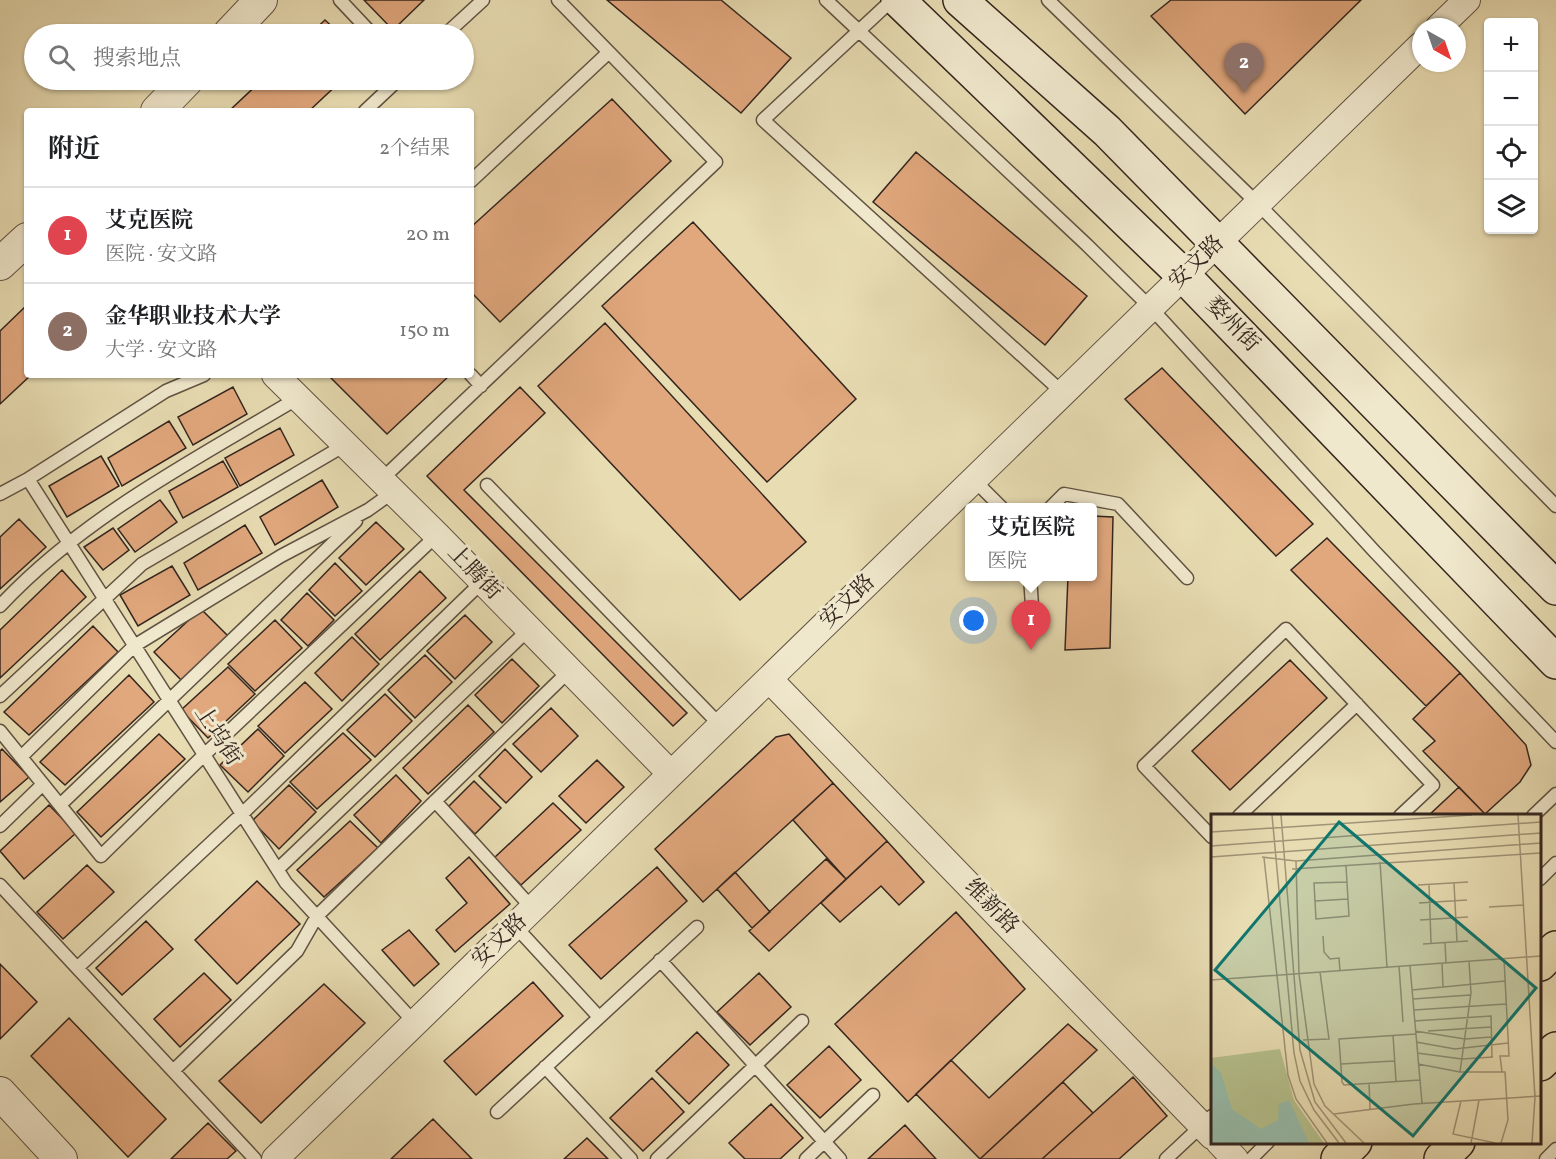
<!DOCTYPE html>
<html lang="zh">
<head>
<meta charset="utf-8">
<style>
  body { margin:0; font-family:Vollkorn,"Noto Serif SC",serif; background:#f2f2f2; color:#202124 }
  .controls { position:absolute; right:18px; top:18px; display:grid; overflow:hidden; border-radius:6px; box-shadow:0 2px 4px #0004 }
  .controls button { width:54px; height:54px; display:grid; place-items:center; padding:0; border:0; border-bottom:2px solid #e0e0e0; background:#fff; color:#202124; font:30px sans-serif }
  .compass { position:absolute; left:1412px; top:18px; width:54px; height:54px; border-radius:50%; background:#fff; box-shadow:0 2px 4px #0004; rotate:140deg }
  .you { position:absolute; left:974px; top:621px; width:21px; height:21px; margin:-15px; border:4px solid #fff; border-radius:50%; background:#1a73e8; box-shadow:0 0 0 9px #1a73e833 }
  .badge { display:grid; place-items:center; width:39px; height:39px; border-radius:50%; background:#8f2418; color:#fff; font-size:20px; font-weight:700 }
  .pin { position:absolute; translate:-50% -50px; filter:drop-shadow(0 2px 3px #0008) }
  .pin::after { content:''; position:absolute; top:32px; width:21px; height:18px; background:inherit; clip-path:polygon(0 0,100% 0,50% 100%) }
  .popup { position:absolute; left:965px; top:503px; width:132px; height:78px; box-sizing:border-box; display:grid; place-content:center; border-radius:6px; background:#fff; filter:drop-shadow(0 2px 4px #0005); font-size:20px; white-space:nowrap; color:#757577 }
  .popup b { font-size:22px; color:#202124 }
  .popup::after { content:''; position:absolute; left:50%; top:100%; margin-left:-12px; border:12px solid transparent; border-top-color:#fff }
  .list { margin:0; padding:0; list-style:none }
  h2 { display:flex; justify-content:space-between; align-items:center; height:78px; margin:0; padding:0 24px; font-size:26px }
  h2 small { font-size:20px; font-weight:400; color:#757577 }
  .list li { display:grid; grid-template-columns:39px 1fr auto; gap:18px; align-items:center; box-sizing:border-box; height:96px; padding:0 24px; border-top:2px solid #e0e0e0 }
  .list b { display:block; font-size:22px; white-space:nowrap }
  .list p { margin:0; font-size:20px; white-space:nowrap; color:#757577 }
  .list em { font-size:20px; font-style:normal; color:#757577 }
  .icon { flex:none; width:33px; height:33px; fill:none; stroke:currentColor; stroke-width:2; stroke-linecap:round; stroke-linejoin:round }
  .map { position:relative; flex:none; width:1556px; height:1159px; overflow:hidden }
  .search { position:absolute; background:#fff; box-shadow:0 2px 4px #0004; left:24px; top:24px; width:450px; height:66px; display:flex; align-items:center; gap:15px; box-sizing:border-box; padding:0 21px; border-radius:33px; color:#757577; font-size:22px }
  .panel { position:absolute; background:#fff; box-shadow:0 2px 4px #0004; left:24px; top:108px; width:450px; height:270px; border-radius:6px }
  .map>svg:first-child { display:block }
</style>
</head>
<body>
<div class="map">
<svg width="1556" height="1159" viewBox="0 0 1556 1159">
  <rect width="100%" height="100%" fill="#e8dcb2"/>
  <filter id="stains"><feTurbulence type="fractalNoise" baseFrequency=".00333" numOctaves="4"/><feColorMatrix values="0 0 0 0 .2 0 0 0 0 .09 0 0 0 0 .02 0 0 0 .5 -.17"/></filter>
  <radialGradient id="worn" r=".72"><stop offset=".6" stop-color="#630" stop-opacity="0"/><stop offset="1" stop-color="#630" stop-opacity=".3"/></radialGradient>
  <path fill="#e1a77d" stroke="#33251e" stroke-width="1.5" d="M364 0H424L393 30Z
    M607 0H721L791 58 741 113Z
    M1171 0H1361L1245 114 1151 16Z
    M325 20 340 34H310Z
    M262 80H342L309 111H229Z
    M612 99 671 161 500 322 471 292V227Z
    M916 152 1087 296 1045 345 873 202Z
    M693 222 856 399 767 482 602 306Z
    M27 305V375H31L0 404V331Z
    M605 323 806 542 740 600 538 386Z
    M1162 368 1313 524 1276 556 1125 399Z
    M328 375H448L449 376 387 434Z
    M233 387 247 414 193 445 178 417Z
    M520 387 545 413 464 490 687 713 673 726 427 476Z
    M169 421 186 448 122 486 108 458Z
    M280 428 294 455 240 486 225 458Z
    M101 456 119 486 67 517 49 486Z
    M223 461 238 487 183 518 169 491Z
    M322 480 338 507 275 545 260 517Z
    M160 500 177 522 135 552 118 529Z
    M1092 516 1113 517 1110 648 1065 650 1068 576H1092Z
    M19 519 46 547 0 589V537Z
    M376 522 404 549 366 585 339 558Z
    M245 525 262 553 198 590 184 563Z
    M113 528 129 550 103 570 84 547Z
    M1327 538 1460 673 1426 706 1291 570Z
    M335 563 362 591 335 616 309 590Z
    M172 566 190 595 138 626 120 595Z
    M62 570 86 597 0 678V630Z
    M420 571 446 598 380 660 355 634Z
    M307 593 334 620 308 646 281 620Z
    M201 609 228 636 181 680 154 652Z
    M465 615 492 642 455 679 427 651Z
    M275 620 302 648 255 691 228 664Z
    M93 626 118 652 29 735 4 712Z
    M352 637 379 664 342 701 315 673Z
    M425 655 452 682 415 718 388 690Z
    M512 659 539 686 502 723 475 695Z
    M1290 660 1327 698 1230 790 1192 751Z
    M228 667 255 694 208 738 181 710Z
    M1460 673 1526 745 1531 765 1520 782 1485 814 1423 751 1435 741 1413 719Z
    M129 675 154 702 65 785 40 762Z
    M305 682 332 709 285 753 258 726Z
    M385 694 412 721 375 757 347 730Z
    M468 705 494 732 428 794 403 768Z
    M551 708 578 736 541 772 513 744Z
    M258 729 284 756 248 792 220 765Z
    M343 733 371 760 317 809 290 782Z
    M159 734 185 759 101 837 77 812Z
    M789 734 833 783 703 902 655 849 776 737Z
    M2 749 29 777 0 802V751Z
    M505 749 532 777 506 803 479 776Z
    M597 760 624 787 586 823 559 796Z
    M396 775 421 801 381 843 354 815Z
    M474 781 501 808 475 834 448 807Z
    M833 783 887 841 846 879 793 820Z
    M289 785 316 812 279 849 252 821Z
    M1459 787 1485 814 1483 816H1428Z
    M553 803 581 830 521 885 494 858Z
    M49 805 76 833 24 879 0 851Z
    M350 821 378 848 324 897 297 870Z
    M887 841 924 882 899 905 881 886 840 922 821 903Z
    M469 857 510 904 455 952 436 930 467 903 446 878Z
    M826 859 846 879 769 951 749 931Z
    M87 865 114 892 63 939 37 912Z
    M657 867 687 901 601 979 569 945Z
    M735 872 770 912 752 928 717 889Z
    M257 881 300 924 237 984 195 940Z
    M956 912 1025 989 908 1102 835 1024Z
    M146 921 173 949 122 995 96 968Z
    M409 930 439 964 414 986 382 950Z
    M0 964 37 1002 0 1039Z
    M204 973 231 1000 180 1047 154 1019Z
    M759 973 791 1007 750 1045 717 1012Z
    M533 982 563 1016 476 1095 444 1061Z
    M324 984 365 1023 261 1123 219 1081Z
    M69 1018 166 1119 128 1157 31 1056Z
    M1068 1024 1097 1050 980 1159 916 1094 951 1060 989 1098Z
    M697 1032 729 1065 689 1104 656 1071Z
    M829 1046 861 1080 820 1118 787 1085Z
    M1133 1077 1167 1116 1119 1159H1042Z
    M652 1078 684 1112 643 1151 610 1118Z
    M1063 1082 1093 1113 1042 1159H980Z
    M771 1104 803 1138 780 1159H745L729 1143Z
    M433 1119 472 1159H391Z
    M208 1123 236 1151 227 1159H171Z
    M905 1125 936 1159H868Z
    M587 1138 608 1159H564Z"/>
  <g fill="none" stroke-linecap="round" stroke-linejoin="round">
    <g stroke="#605343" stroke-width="15">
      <path id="service" d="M340 0 372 34
        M826 0 1087 245 1151 308 1375 552 1556 742
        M892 0 763 120 1063 393
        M1048 0 1258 204 1556 506
        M446 34 483 0
        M365 111 398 80
        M471 181 609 52
        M471 375 481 386
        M28 479 166 391 204 375
        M381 480 716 162 558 0
        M974 480 1002 508
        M487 485 721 726
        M0 494 28 479 286 883 415 1023
        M1050 508 1064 494 1118 504 1187 578
        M1030 576 1033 621
        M0 606C83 517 194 460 298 398
        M0 696 142 564 345 445
        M0 731 101 856 204 755 437 535
        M21 757 134 646 281 556 368 510 393 492
        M435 801 533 909
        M60 805 356 521
        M1239 816 1357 704
        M1533 816 1556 794
        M0 826 43 784
        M1212 837 1144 766 1286 629 1433 785 1400 816
        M278 869 529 629
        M1540 879 1556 863
        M0 885 255 1159
        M515 926 599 1017
        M660 960 840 1159
        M77 968 242 814 482 582
        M545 1067 631 1159
        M173 1071 297 951 317 916 569 671
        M497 1112 697 927
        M657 1159 802 1021
        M806 1159 873 1095
        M1166 1159 1212 1116
        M1251 1159 1268 1142
        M1546 1159 1556 1149"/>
    </g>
    <g stroke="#605343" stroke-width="28">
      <path id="minor" d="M1439 27 1467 0
        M275 375 437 535 671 774
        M769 679 1212 1136
        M1219 1142 1235 1159
        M275 1159 1421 45"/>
    </g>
    <g stroke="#605343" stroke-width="34">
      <path id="tertiary" d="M229 34 261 0
        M157 111 187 80
        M0 264 27 239
        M0 1093 61 1159"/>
    </g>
    <g stroke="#33251e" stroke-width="36">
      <path id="secondary" d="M898 0 1184 276 1556 662
        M960 0 1107 131 1556 588"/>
    </g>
    <g stroke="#33251e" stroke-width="36">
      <path id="primary" d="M1540 964 1556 948
        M1540 1064 1556 1049
        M1338 1159 1355 1142
        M1441 1159 1458 1142"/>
    </g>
    <use href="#service" stroke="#f0e8cd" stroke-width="12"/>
    <use href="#minor" stroke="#f0e8cd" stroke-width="26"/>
    <use href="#tertiary" stroke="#f0e8cd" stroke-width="32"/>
    <use href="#secondary" stroke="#f0e8cd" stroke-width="33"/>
    <use href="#primary" stroke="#e8dcb2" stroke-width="33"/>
  </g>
  <g text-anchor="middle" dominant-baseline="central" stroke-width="6" stroke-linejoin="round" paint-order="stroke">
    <g font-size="22" fill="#33251e" stroke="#f0e8cd">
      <text transform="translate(1197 263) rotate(-44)">安文路</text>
      <text transform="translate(1232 325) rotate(46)">婺州街</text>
      <text transform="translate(474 573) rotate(46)">上腾街</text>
      <text transform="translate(848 602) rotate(-44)">安文路</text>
      <text transform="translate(217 736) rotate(57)">上坞街</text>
      <text transform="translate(991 907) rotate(46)">维新路</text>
      <text transform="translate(500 941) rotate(-44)">安文路</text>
    </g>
  </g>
  <g transform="translate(1211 814)">
    <rect width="330" height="330" fill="#e8dcb2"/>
    <path d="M69 235 83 286 113 329H0V244Z" fill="#b5c08c"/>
    <path d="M0 249 10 259 21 295 50 315 67 306 68 290 78 286 98 329H0Z" fill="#97bcaa"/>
    <path fill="none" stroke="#a09377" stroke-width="1.5" d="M61 1 83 239 89 267 103 296 128 329M70 1 89 236 104 288 135 329M307 1 324 283 321 329M0 18 261 1M0 32 330 8M0 43 330 19M51 43 85 47 330 29M53 44 77 261 85 285 116 329M85 47 88 160 103 270 114 292 153 329M169 48 176 153M135 52 138 102 105 105 103 69 136 68M81 55 330 39M243 69 246 128M218 70 220 129M207 71 257 68M104 87 137 85M208 89 256 86M278 93 313 91M209 106 257 103M112 122 113 138 119 145 128 144 129 157M234 128 235 149M212 130 257 127M258 147 260 179 249 258H294L297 306 290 329M231 149 232 173M188 152 192 208M199 152 211 289M0 166 330 142M201 176 294 167M202 185 259 181M203 196 295 190M203 207 280 202 281 243M204 217 254 225 280 223M217 217 280 213M205 220 128 225 131 268 133 271 209 266M182 221 185 267M92 226 118 225 109 158M205 228 244 235 297 229M206 239 251 245 282 243M130 250 183 247M207 250 249 258M291 258 289 242H298L293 145M158 269 159 295M250 287 242 320 284 329M123 300 203 290 330 282M260 329 268 286"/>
    <path fill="#0f766e" fill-opacity="0.15" stroke="#0f766e" stroke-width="3" d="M128 8 325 174 202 322 4 156Z"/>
    <rect width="330" height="330" fill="none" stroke="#33251e" stroke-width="3"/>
  </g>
  <rect width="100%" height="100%" filter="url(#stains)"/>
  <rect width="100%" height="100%" fill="url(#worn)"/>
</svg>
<div class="controls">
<button>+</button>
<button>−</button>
<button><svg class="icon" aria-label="locate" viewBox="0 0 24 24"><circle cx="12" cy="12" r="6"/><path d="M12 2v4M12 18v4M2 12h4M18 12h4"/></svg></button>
<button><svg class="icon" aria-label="layers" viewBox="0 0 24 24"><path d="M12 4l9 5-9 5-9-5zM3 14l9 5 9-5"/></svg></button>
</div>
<svg class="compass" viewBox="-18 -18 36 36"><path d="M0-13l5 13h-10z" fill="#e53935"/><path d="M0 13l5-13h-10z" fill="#757577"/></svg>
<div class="you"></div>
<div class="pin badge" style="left:1031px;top:650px;background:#e0444e">1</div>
<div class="popup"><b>艾克医院</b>医院</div>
<div class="pin badge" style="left:1244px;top:93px;background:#8d6e63">2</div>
<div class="search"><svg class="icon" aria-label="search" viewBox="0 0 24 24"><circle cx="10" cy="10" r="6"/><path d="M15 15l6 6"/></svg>搜索地点</div>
<section class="panel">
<h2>附近<small>2个结果</small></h2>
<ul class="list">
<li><span class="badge" style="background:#e0444e">1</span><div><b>艾克医院</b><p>医院 · 安文路</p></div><em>20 m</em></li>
<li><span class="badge" style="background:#8d6e63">2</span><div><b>金华职业技术大学</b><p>大学 · 安文路</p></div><em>150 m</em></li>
</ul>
</section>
</div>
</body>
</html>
